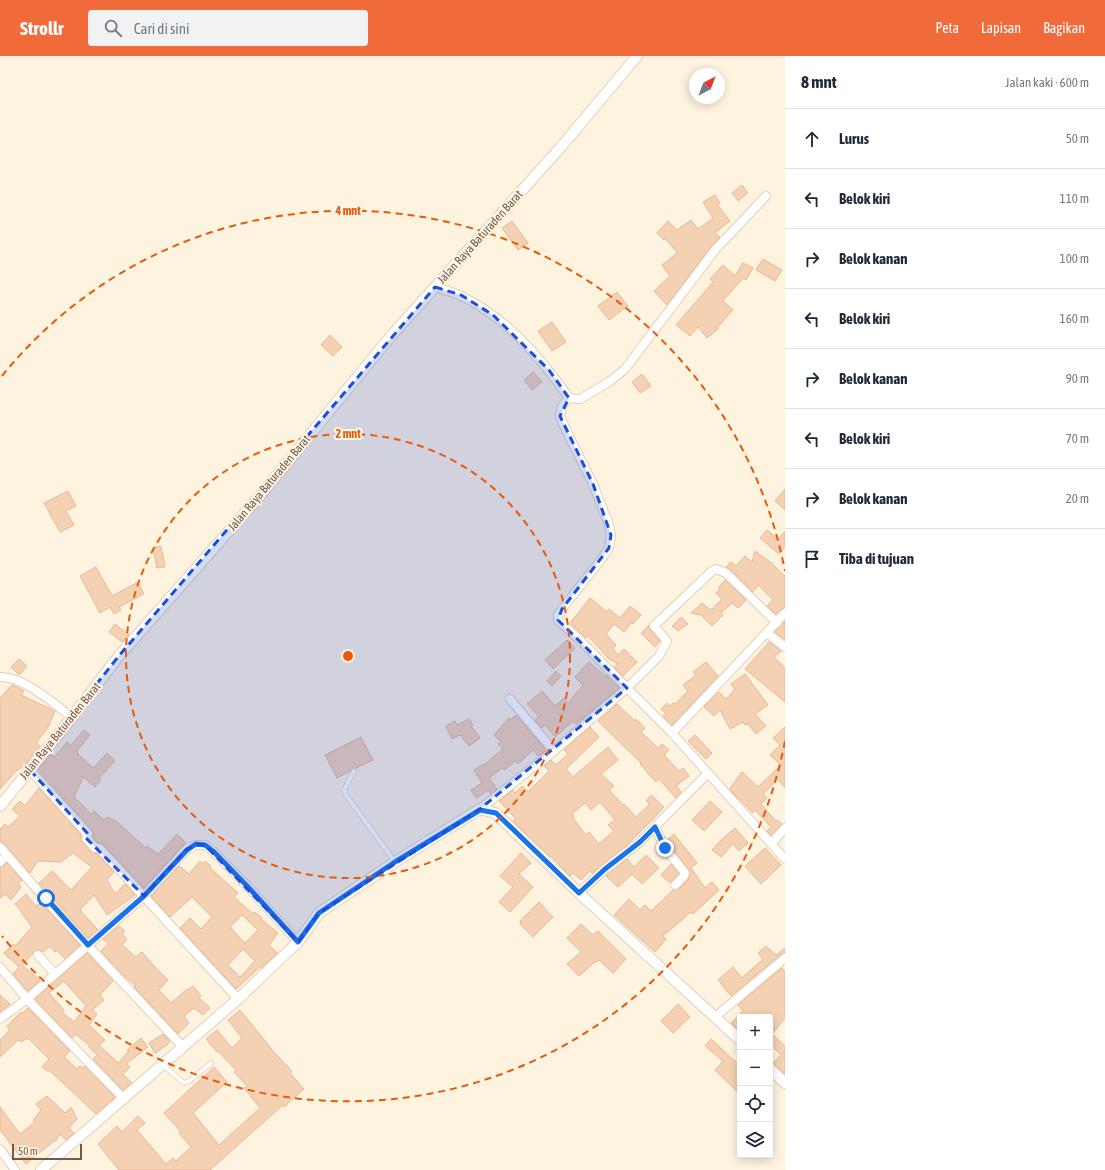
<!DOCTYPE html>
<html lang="id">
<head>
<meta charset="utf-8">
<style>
  body { margin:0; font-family:"Asap Condensed",sans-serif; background:#f2f2f3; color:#1f2937 }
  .controls { position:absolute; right:12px; bottom:12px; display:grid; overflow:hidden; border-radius:4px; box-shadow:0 2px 10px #0003 }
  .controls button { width:36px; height:36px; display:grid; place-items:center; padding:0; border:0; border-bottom:1px solid #e0e1e3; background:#fff; color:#1f2937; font:20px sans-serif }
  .compass { position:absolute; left:689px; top:12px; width:36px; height:36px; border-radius:50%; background:#fff; box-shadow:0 2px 10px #0003; rotate:42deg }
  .scale { position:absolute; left:12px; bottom:10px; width:70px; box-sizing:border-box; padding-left:4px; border:2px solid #755845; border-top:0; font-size:11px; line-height:14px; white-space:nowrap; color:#755845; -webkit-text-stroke:3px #fff6e6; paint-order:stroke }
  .stop { position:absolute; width:12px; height:12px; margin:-9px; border:3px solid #1a73e8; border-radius:50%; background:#fff }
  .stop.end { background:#1a73e8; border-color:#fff; box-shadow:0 1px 4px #0008 }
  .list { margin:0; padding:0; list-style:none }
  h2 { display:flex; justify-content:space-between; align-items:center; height:52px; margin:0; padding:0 16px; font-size:17px }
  h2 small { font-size:13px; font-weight:400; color:#747a83 }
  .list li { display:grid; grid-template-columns:26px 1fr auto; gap:12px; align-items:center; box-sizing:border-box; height:60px; padding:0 16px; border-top:1px solid #e0e1e3 }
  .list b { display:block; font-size:15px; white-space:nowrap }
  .list em { font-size:13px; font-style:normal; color:#747a83 }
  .icon { flex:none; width:22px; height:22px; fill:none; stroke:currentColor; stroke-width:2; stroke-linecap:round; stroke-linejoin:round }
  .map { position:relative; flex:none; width:785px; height:1114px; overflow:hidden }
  header { display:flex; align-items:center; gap:24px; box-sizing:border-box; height:56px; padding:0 20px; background:#f16a3a; color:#fff }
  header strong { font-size:19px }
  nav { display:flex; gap:22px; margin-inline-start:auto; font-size:14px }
  .search { width:280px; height:36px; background:#f2f2f3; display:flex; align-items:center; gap:10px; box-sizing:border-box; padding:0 14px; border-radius:4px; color:#747a83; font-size:15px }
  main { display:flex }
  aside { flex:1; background:#fff }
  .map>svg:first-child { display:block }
</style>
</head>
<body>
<header>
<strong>Strollr</strong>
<div class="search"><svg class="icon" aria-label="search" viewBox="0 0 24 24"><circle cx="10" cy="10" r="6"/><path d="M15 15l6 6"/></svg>Cari di sini</div>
<nav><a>Peta</a><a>Lapisan</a><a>Bagikan</a></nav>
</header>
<main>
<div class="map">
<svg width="785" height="1114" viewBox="0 0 785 1114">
  <rect width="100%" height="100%" fill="#fef3df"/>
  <path fill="#f5d1b4" stroke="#e9b794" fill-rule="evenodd" d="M742 129 748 137 738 145 732 137Z
    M715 139 720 147 717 148 730 165 715 177 720 181 711 191 667 249 654 235 670 220 662 209 677 197 665 182 664 184 657 177 668 165 677 174 691 164 698 173 713 162 703 146Z
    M512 165 528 187 518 194 502 172Z
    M763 203 782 214 775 225 756 214Z
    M743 207 753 212 746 224 743 222 723 245 733 254 717 272 718 273 707 282 698 271 690 280 676 269 713 226 710 223 723 209 735 220Z
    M617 236 628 250 609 264 598 250Z
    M552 266 566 286 552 295 538 275Z
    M330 279 342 291 333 300 321 289Z
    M533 316 542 326 532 334 524 324Z
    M642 318 651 330 640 337 632 326Z
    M785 433V454L775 445Z
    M68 435 76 450 66 455 74 469 60 476 44 447Z
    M767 474 778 483 785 475V491L779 498 760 482Z
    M161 490 165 511 157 512 153 492Z
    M755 495 770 506 785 520V552L781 553 776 558 767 550 773 544 758 529 753 536 730 513 726 511 731 506 736 510 745 500 752 506Z
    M96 511 112 540 138 526 144 538 119 551 121 554 114 558 110 551 100 557 80 520Z
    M725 524 746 544 738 552 732 547 721 557 723 559 712 570 701 559 691 557 702 547 711 554 722 543 716 537 720 533 719 531Z
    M590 542 607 556 609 553 620 562 630 550 641 559 633 568 631 567 624 576 614 568 606 578 616 589 613 593 618 599 624 593 637 606 623 620 614 611 618 608 609 603 588 580 586 582 570 567Z
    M681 561 688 568 678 575 672 570Z
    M785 565V584L775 576Z
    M115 568 129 579 122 586 109 576Z
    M649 569 650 574 660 585 655 591 641 577Z
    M567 584 575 592 553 613 545 604Z
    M769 586 781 595 774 601 785 612V646L745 613Z
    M19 603 27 610 19 619 11 611Z
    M589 606 605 620 606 619 619 632 576 668 573 665 555 681 545 669 542 672 535 664 539 661 527 648 542 635 555 650 564 642 568 647 583 629 575 621Z
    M706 606 718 620 672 669 663 660 666 658 661 653 667 647 670 651 673 647 675 648 688 635 683 629 696 619 693 616Z
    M556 615 561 620 552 630 547 625Z
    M745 618 768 649 755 658 766 670 756 678 748 668 745 669 743 666 730 673 720 654 714 660 704 651 719 636 726 643 735 633 731 628Z
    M12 629 19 632 24 635 21 639 55 655 48 671 37 686V688L40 690 24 710 17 714 0 733V642Z
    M617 648 635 665 636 663 645 672 641 676 658 692 662 688 669 694 664 699 679 715 683 712 689 720 676 730 681 736 676 742 659 723 656 726 640 708 641 707 598 665Z
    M516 659 546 694 545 695 538 700 533 694 518 708 515 705 505 714 502 712 489 722 497 733 491 738 488 734 476 742 471 734 482 727 474 714 484 708V709L503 693 498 688 501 686 494 679 509 662 510 664Z
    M469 663 473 669 471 670 480 682 469 690 460 679 452 683 446 670 455 665 457 669Z
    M590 671 599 681 566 713 573 721 608 691 618 704 601 718 614 730 609 734 623 749 624 748 636 761 650 748 646 745 651 739 664 751 651 765 625 791 592 817 590 815 581 824 573 817 570 820 551 800 550 801 513 765 516 763 499 745 513 734 515 737 522 730 528 736 549 715 544 710 551 704 556 709 568 698 564 694ZM600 746 615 764 608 769 614 775 599 788 589 776 586 779 573 762 574 760 572 758 585 747 591 754Z
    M785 671V732L778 723 763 738 767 742 761 748 776 765 778 764 782 768 771 779 767 775 771 771 755 754 753 757 731 735 730 732 742 716 758 731 781 709 770 699 780 689 773 682Z
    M84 674 90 679 77 695 78 696 77 697 93 712 107 697 115 705 99 722 101 724 95 731 83 721 74 741 91 758 94 755 104 764 107 761 116 765 146 792 147 790 158 798 177 778 186 787 183 789 144 832 103 788 97 786 93 781V778L92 774 38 714 51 698 54 701 67 686 71 689Z
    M695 679 712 697 706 703 688 685Z
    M361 681 373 704 356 712H352L350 715 337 722 325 699Z
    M39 732 81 779V782L82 786 91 796 97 798 114 816 107 824 115 838 125 828 135 839 107 859 94 839 80 854 98 874 88 882 39 827 52 815 71 834 92 811 73 797 61 806 38 805 30 817 4 787 0 786V773L5 768 8 771 20 760 12 753 20 745 25 750Z
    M710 745 722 756 704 775 692 764Z
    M735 772 748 787 739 795 733 788 721 801 712 794 721 784Z
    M674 778 697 807 691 812 705 832 712 826 719 834 693 858 691 856 663 880 666 883 655 896 614 859 629 843 640 854 645 849 651 855 673 834 679 833 688 824 690 818 689 814 670 789 667 784Z
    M765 792 781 809 761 828 745 810Z
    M521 797 531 807 519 818 533 831 510 856 499 846 513 831 500 820Z
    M646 799 659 812 642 828 632 818 618 831 606 820 627 803 634 811Z
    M200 805 203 808 205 805 211 810 210 812 238 837 234 841 253 858 255 856 262 862 261 863 278 877 269 889 277 897 261 912 260 911 236 933 180 872 190 862 201 873 212 861 192 841 170 861 151 840 179 810 189 818ZM242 859 258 874 245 887 230 871ZM243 893 255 905 240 921 228 909Z
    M7 807 22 824 18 827 21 831 11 844 5 838 0 842V811Z
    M671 808 679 818 670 827 661 819Z
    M26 838 36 850 41 847 80 889 65 903 57 894 55 896 50 890 43 896 39 894 35 895 22 909 40 924 28 935 13 918 19 911 4 897 13 888 15 890 32 871 21 856V855L15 848Z
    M539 846 553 861 533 881 520 868V865Z
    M581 868 593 879 598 875 626 903 613 917 599 904 597 906 596 905 579 920 567 908 581 896 567 882Z
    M119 870 125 875 122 878 127 883 122 889 136 901 142 896 155 911 168 924 159 934 171 947 187 933 188 934 193 930 201 940 199 942 210 952 203 959 194 952 184 960 189 967 178 978 134 931 136 930 122 918 101 895 108 888 103 883Z
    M766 890 776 899 785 892V897L781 898 731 940 718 924 733 911 742 922 763 903 758 897Z
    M87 897 113 925 100 939 104 944 92 954 97 958 89 969 105 984 99 989 118 1007 129 995 127 994 141 982 148 991 126 1008 130 1011 123 1018 132 1027 123 1034 93 1003 97 999 89 991 90 990 76 978 72 982 35 943ZM64 925 86 950 74 966 62 956 64 954 49 937Z
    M782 912 785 916V962L772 978 785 990V1018L773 1007 781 999 770 988V961H740V975L731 967 743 955 738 949Z
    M0 939 10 948 0 956Z
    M678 948 690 961 673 977 661 965Z
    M28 952 70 995 64 1001 77 1013 80 1010 83 1012 85 1010 115 1041 96 1058 49 1014 47 1015 42 1011 49 1003 28 982 21 986 18 984 0 1001V984L10 974 7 970 21 956 23 957Z
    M240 954 274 996 292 1015 290 1017 304 1033 284 1051 283 1049 210 1114H119L98 1088 117 1070 122 1076 138 1060 145 1067 137 1074 166 1108 173 1102 176 1105 191 1091 179 1077 181 1076 164 1057 214 1011 227 1026 193 1057 219 1089 260 1052 244 1032 247 1030 234 1016 236 1014 218 995 217 996 206 983 217 974 232 992 242 982 228 964Z
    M163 978 170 985 167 989 155 997 149 987Z
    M711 983 740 1010V1038L715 1014 723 1005 705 990Z
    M47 1040 65 1057 71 1051 77 1063 69 1072 74 1077 66 1084 60 1078 56 1085 55 1084 26 1108 0 1074V1051L20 1078 35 1066 33 1064 41 1054 36 1048Z"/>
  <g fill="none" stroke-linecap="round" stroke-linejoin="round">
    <g stroke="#e2cfba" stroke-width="5.5">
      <path id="service" d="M354 715 344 734 346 739 395 806
        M163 1009 184 1027 189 1025 211 1007"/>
    </g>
    <g stroke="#e2cfba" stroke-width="10">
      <path id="minor" d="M435 231C444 234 453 236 461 240 506 261 541 302 569 342
        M569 342 562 350 560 360 565 372 593 428 608 466 611 479 609 492 600 505 562 553 558 559V564L581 585 627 632 659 600 667 585 654 570 712 515 716 513 726 517 777 567
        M569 342 580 343 609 326 625 313 715 194 766 140
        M767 577 785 591
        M0 621C23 620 54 648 72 661
        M510 643 554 695
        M672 677 785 557
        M29 713 88 778 86 782 95 792H99L116 810 238 943
        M480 753 554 695 627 632 672 677 785 803
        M655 771 665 792 685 817 684 820 675 829
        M771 788 785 772
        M0 791 60 860 183 991
        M0 806 7 799
        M579 837 605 813 640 786 708 717
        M38 899 55 918
        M0 911 27 943 124 1043
        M715 961 785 902
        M0 963 27 943 144 840 187 793 196 789H205L214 796 249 832 298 886
        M0 1093 15 1114"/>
    </g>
    <g stroke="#e2cfba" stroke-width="12">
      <path id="tertiary" d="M0 750 58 679 118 601 258 442 391 280 561 91 637 0
        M770 1013 785 1027
        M41 1114 238 943 298 886 319 857 395 806 480 753 495 757 579 837 740 984"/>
    </g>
    <use href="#service" stroke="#fff" stroke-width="4"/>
    <use href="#minor" stroke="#fff" stroke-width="8"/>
    <use href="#tertiary" stroke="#fff" stroke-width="10"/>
  </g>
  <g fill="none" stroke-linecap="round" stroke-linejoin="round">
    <path stroke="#1a73e8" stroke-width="5" d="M46 842 88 889 144 840 187 794 196 788 205 789 214 796 249 832 298 886 319 857 395 806 480 754 496 757 579 837 605 813 640 786 655 771 665 792"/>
  </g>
  <path fill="#1d4ed8" fill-opacity="0.2" stroke="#1d4ed8" stroke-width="3" stroke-dasharray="8 5" stroke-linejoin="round" d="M435 231 461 239 493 259 549 314 569 342 560 360 593 428 611 479 609 492 562 553 558 564 627 632 480 753 319 857 298 886 205 789H196L187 793 144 840 86 782 88 778 29 713 118 601Z"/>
  <g fill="none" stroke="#e8590c" stroke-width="2" stroke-dasharray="7 5">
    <circle cx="348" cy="600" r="222"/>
    <path d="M785 685A445 445 0 0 1 2 880M2 320A445 445 0 0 1 785 515"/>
  </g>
  <g text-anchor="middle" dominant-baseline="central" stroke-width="4" stroke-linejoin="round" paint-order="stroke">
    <g font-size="12" fill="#755845" stroke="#fff6e6">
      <text transform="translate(480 181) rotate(-48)">Jalan Raya Baturaden Barat</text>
      <text transform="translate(269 427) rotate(-50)">Jalan Raya Baturaden Barat</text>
      <text transform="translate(60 675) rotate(-51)">Jalan Raya Baturaden Barat</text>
    </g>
  </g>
  <circle cx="348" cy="600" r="6" fill="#e8590c" stroke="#fff6e6" stroke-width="2"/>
  <g font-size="12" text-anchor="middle" font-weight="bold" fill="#e8590c" stroke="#fff6e6" stroke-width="4" stroke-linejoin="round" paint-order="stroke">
    <text x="348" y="159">4 mnt</text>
    <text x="348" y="382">2 mnt</text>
  </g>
</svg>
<div class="controls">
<button>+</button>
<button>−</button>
<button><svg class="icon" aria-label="locate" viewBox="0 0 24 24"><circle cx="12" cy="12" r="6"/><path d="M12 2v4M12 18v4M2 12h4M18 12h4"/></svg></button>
<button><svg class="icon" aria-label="layers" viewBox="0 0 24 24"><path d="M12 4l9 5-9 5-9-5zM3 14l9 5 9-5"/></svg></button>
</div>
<svg class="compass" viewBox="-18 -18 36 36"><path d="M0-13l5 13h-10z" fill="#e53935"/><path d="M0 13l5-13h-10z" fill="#747a83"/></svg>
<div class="scale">50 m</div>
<div class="stop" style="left:46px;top:842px"></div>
<div class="stop end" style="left:665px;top:792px"></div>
</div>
<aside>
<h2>8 mnt<small>Jalan kaki · 600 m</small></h2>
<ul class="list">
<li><svg class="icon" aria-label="ahead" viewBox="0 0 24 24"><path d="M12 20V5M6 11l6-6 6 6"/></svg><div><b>Lurus</b></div><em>50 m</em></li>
<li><svg class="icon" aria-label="left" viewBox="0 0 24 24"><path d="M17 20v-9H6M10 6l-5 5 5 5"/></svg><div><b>Belok kiri</b></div><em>110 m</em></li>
<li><svg class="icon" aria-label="right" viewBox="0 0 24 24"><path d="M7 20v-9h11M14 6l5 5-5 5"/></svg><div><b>Belok kanan</b></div><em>100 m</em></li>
<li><svg class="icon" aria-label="left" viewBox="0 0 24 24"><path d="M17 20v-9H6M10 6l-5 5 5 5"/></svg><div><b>Belok kiri</b></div><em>160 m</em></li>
<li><svg class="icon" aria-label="right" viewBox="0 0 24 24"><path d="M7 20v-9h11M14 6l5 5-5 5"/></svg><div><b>Belok kanan</b></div><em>90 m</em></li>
<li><svg class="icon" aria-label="left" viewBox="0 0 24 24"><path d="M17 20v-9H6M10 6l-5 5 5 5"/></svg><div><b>Belok kiri</b></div><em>70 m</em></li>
<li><svg class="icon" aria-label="right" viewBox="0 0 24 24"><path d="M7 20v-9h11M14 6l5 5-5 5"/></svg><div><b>Belok kanan</b></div><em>20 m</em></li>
<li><svg class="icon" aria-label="arrive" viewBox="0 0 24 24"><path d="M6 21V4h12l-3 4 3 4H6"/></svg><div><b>Tiba di tujuan</b></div></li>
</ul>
</aside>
</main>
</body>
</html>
